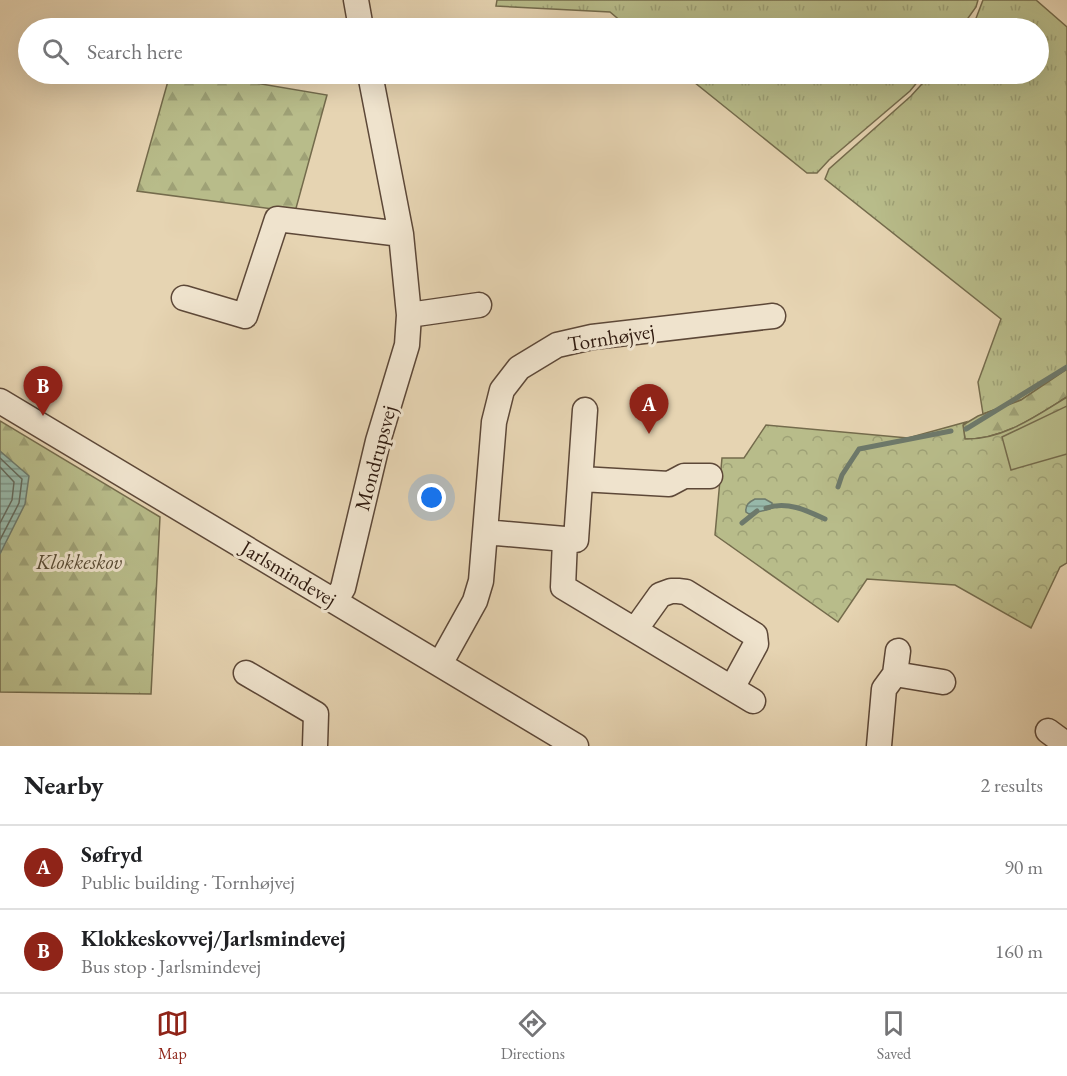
<!DOCTYPE html>
<html lang="en">
<head>
<meta charset="utf-8">
<style>
  body { margin:0; font-family:"EB Garamond",serif; background:#f2f2f2; color:#202124 }
  .you { position:absolute; left:432px; top:498px; width:21px; height:21px; margin:-15px; border:4px solid #fff; border-radius:50%; background:#1a73e8; box-shadow:0 0 0 9px #1a73e833 }
  .badge { display:grid; place-items:center; width:39px; height:39px; border-radius:50%; background:#8f2418; color:#fff; font-size:20px; font-weight:700 }
  .pin { position:absolute; translate:-50% -50px; filter:drop-shadow(0 2px 3px #0008) }
  .pin::after { content:''; position:absolute; top:32px; width:21px; height:18px; background:inherit; clip-path:polygon(0 0,100% 0,50% 100%) }
  .list { margin:0; padding:0; list-style:none }
  h2 { display:flex; justify-content:space-between; align-items:center; height:78px; margin:0; padding:0 24px; font-size:26px }
  h2 small { font-size:20px; font-weight:400; color:#757577 }
  .list li { display:grid; grid-template-columns:39px 1fr auto; gap:18px; align-items:center; box-sizing:border-box; height:84px; padding:0 24px; border-top:2px solid #e0e0e0 }
  .list b { display:block; font-size:22px; white-space:nowrap }
  .list p { margin:0; font-size:20px; white-space:nowrap; color:#757577 }
  .list em { font-size:20px; font-style:normal; color:#757577 }
  .icon { flex:none; width:33px; height:33px; fill:none; stroke:currentColor; stroke-width:2; stroke-linecap:round; stroke-linejoin:round }
  .map { position:relative; flex:none; width:1067px; height:746px; overflow:hidden }
  .search { position:absolute; background:#fff; box-shadow:0 6px 24px #0002; left:18px; right:18px; top:18px; height:66px; display:flex; align-items:center; gap:15px; box-sizing:border-box; padding:0 21px; border-radius:33px; color:#757577; font-size:22px }
  .sheet { height:246px; background:#fff }
  nav { display:flex; justify-content:space-around; align-items:center; box-sizing:border-box; height:84px; border-top:2px solid #e0e0e0; background:#fff; font-size:16px; color:#757577 }
  nav a { display:grid; justify-items:center; gap:3px }
  nav .on { color:#8f2418 }
  .map>svg:first-child { display:block }
</style>
</head>
<body>
<div class="map">
<svg width="1067" height="746" viewBox="0 0 1067 746">
  <defs>
    <pattern id="grass-tufts" width="24" height="20" patternUnits="userSpaceOnUse" patternTransform="scale(1.5)"><rect width="24" height="20" fill="#b8bc8a"/><path d="M3 7l-1-3M5 7V3M7 7l1-3M15 17l-1-3M17 17v-4M19 17l1-3" fill="none" stroke="#9ea176"/></pattern>
    <pattern id="forest-firs" width="22" height="20" patternUnits="userSpaceOnUse" patternTransform="scale(1.5)"><rect width="22" height="20" fill="#b8bc8a"/><path d="M5 1l3.5 6h-7zM16 11l3.5 6h-7z" fill="#9ea176"/></pattern>
    <pattern id="park-crowns" width="20" height="18" patternUnits="userSpaceOnUse" patternTransform="scale(1.5)"><rect width="20" height="18" fill="#b8bc8a"/><path d="M2 6a3 3 0 1 1 6 0M12 15a3 3 0 1 1 6 0" fill="none" stroke="#9ea176"/></pattern>
    <pattern id="water-rules" width="6" height="5" patternUnits="userSpaceOnUse" patternTransform="scale(1.5)"><rect width="6" height="5" fill="#97b8a9"/><path d="M0 2.5h6" fill="none" stroke="#7c9588"/></pattern>
  </defs>
  <rect width="100%" height="100%" fill="#e6d4b2"/>
  <filter id="stains"><feTurbulence type="fractalNoise" baseFrequency=".00333" numOctaves="4"/><feColorMatrix values="0 0 0 0 .2 0 0 0 0 .09 0 0 0 0 .02 0 0 0 .5 -.17"/></filter>
  <radialGradient id="worn" r=".72"><stop offset=".6" stop-color="#630" stop-opacity="0"/><stop offset="1" stop-color="#630" stop-opacity=".3"/></radialGradient>
  <path fill="url(#grass-tufts)" stroke="#746b4c" stroke-width="1.5" d="M497 0H978L976 7 961 28H629L610 12 496 6Z
    M983 0H1036L1067 27V369L1021 400 983 414 978 382 1001 319 825 179 829 169 911 96 931 74H1038V28H970L975 21Z
    M684 74H924L910 91 829 160 817 173H807Z"/>
  <path fill="url(#forest-firs)" stroke="#746b4c" stroke-width="1.5" d="M170 74H203L327 95 295 212 137 191Z
    M1067 369V397C1036 416 1003 440 965 439L963 425 978 416 1021 400Z
    M0 421 160 517 151 694 0 692Z"/>
  <path fill="url(#park-crowns)" stroke="#746b4c" stroke-width="1.5" d="M1067 397V563L1060 567 1031 628 955 585 867 579 838 622 715 535 722 458H744L766 425 908 438 966 422 963 425 965 439C1003 440 1036 416 1067 397Z"/>
  <path fill="#b8bc8a" stroke="#746b4c" stroke-width="1.5" d="M1067 406V454L1011 470 1002 437Z"/>
  <path fill="url(#water-rules)" stroke="#6d796b" stroke-width="1.5" d="M0 451 29 476 25 504 0 554Z
    M755 499H765L772 503V506L770 509 749 514 746 512C745 505 749 502 755 499Z"/>
  <g fill="none" stroke-linecap="round" stroke-linejoin="round">
    <path stroke="#63695c" stroke-width="1.5" d="M0 458 22 479 19 503 0 540
      M0 467 14 482 12 500 0 523"/>
    <path stroke="#6d796b" stroke-width="5" d="M966 429 1067 367
      M838 487 842 475 859 449 951 431
      M766 508C787 501 806 510 825 519
      M742 523 757 511"/>
    <g stroke="#5d4838" stroke-width="27">
      <path id="minor" d="M356 0 361 28
        M184 298 245 316 277 219 401 234
        M409 315 479 305
        M0 401 576 746
        M581 479 669 484 684 476H710
        M485 532 576 540 585 410
        M565 540 563 587 753 701
        M335 601 343 588 378 441 407 345 409 315 401 234 370 74
        M635 630 660 595 671 591H678L686 592 755 635 756 644 732 688
        M440 664 475 601 481 581 494 422 502 390 519 368 557 345 592 337 773 316
        M246 673 316 714 315 746
        M895 674 898 651
        M1048 731 1067 745
        M879 746 884 689 895 674 943 682"/>
    </g>
    <use href="#minor" stroke="#efe3cd" stroke-width="24"/>
  </g>
  <g text-anchor="middle" dominant-baseline="central" stroke-width="6" stroke-linejoin="round" paint-order="stroke">
    <g font-size="21" fill="#2f1a0f" stroke="#efe3cd">
      <text transform="translate(611 337) rotate(-9)">Tornhøjvej</text>
      <text transform="translate(375 458) rotate(-75)">Mondrupsvej</text>
      <text transform="translate(289 573) rotate(31)">Jarlsmindevej</text>
    </g>
    <g font-size="21" font-style="italic" fill="#584b34" stroke="#efe3cd">
      <text x="79" y="561">Klokkeskov</text>
    </g>
  </g>
  <rect width="100%" height="100%" filter="url(#stains)"/>
  <rect width="100%" height="100%" fill="url(#worn)"/>
</svg>
<div class="you"></div>
<div class="pin badge" style="left:649px;top:434px">A</div>
<div class="pin badge" style="left:43px;top:416px">B</div>
<div class="search"><svg class="icon" aria-label="search" viewBox="0 0 24 24"><circle cx="10" cy="10" r="6"/><path d="M15 15l6 6"/></svg>Search here</div>
</div>
<section class="sheet">
<h2>Nearby<small>2 results</small></h2>
<ul class="list">
<li><span class="badge">A</span><div><b>Søfryd</b><p>Public building · Tornhøjvej</p></div><em>90 m</em></li>
<li><span class="badge">B</span><div><b>Klokkeskovvej/Jarlsmindevej</b><p>Bus stop · Jarlsmindevej</p></div><em>160 m</em></li>
</ul>
</section>
<nav>
<a class="on"><svg class="icon" aria-label="map" viewBox="0 0 24 24"><path d="M3 6l6-2 6 2 6-2v14l-6 2-6-2-6 2zM9 4v14M15 6v14"/></svg>Map</a>
<a><svg class="icon" aria-label="directions" viewBox="0 0 24 24"><path d="M12 3l9 9-9 9-9-9zM9 14v-3h6M13 9l2 2-2 2"/></svg>Directions</a>
<a><svg class="icon" aria-label="saved" viewBox="0 0 24 24"><path d="M7 4h10v16l-5-4-5 4z"/></svg>Saved</a>
</nav>
</body>
</html>
